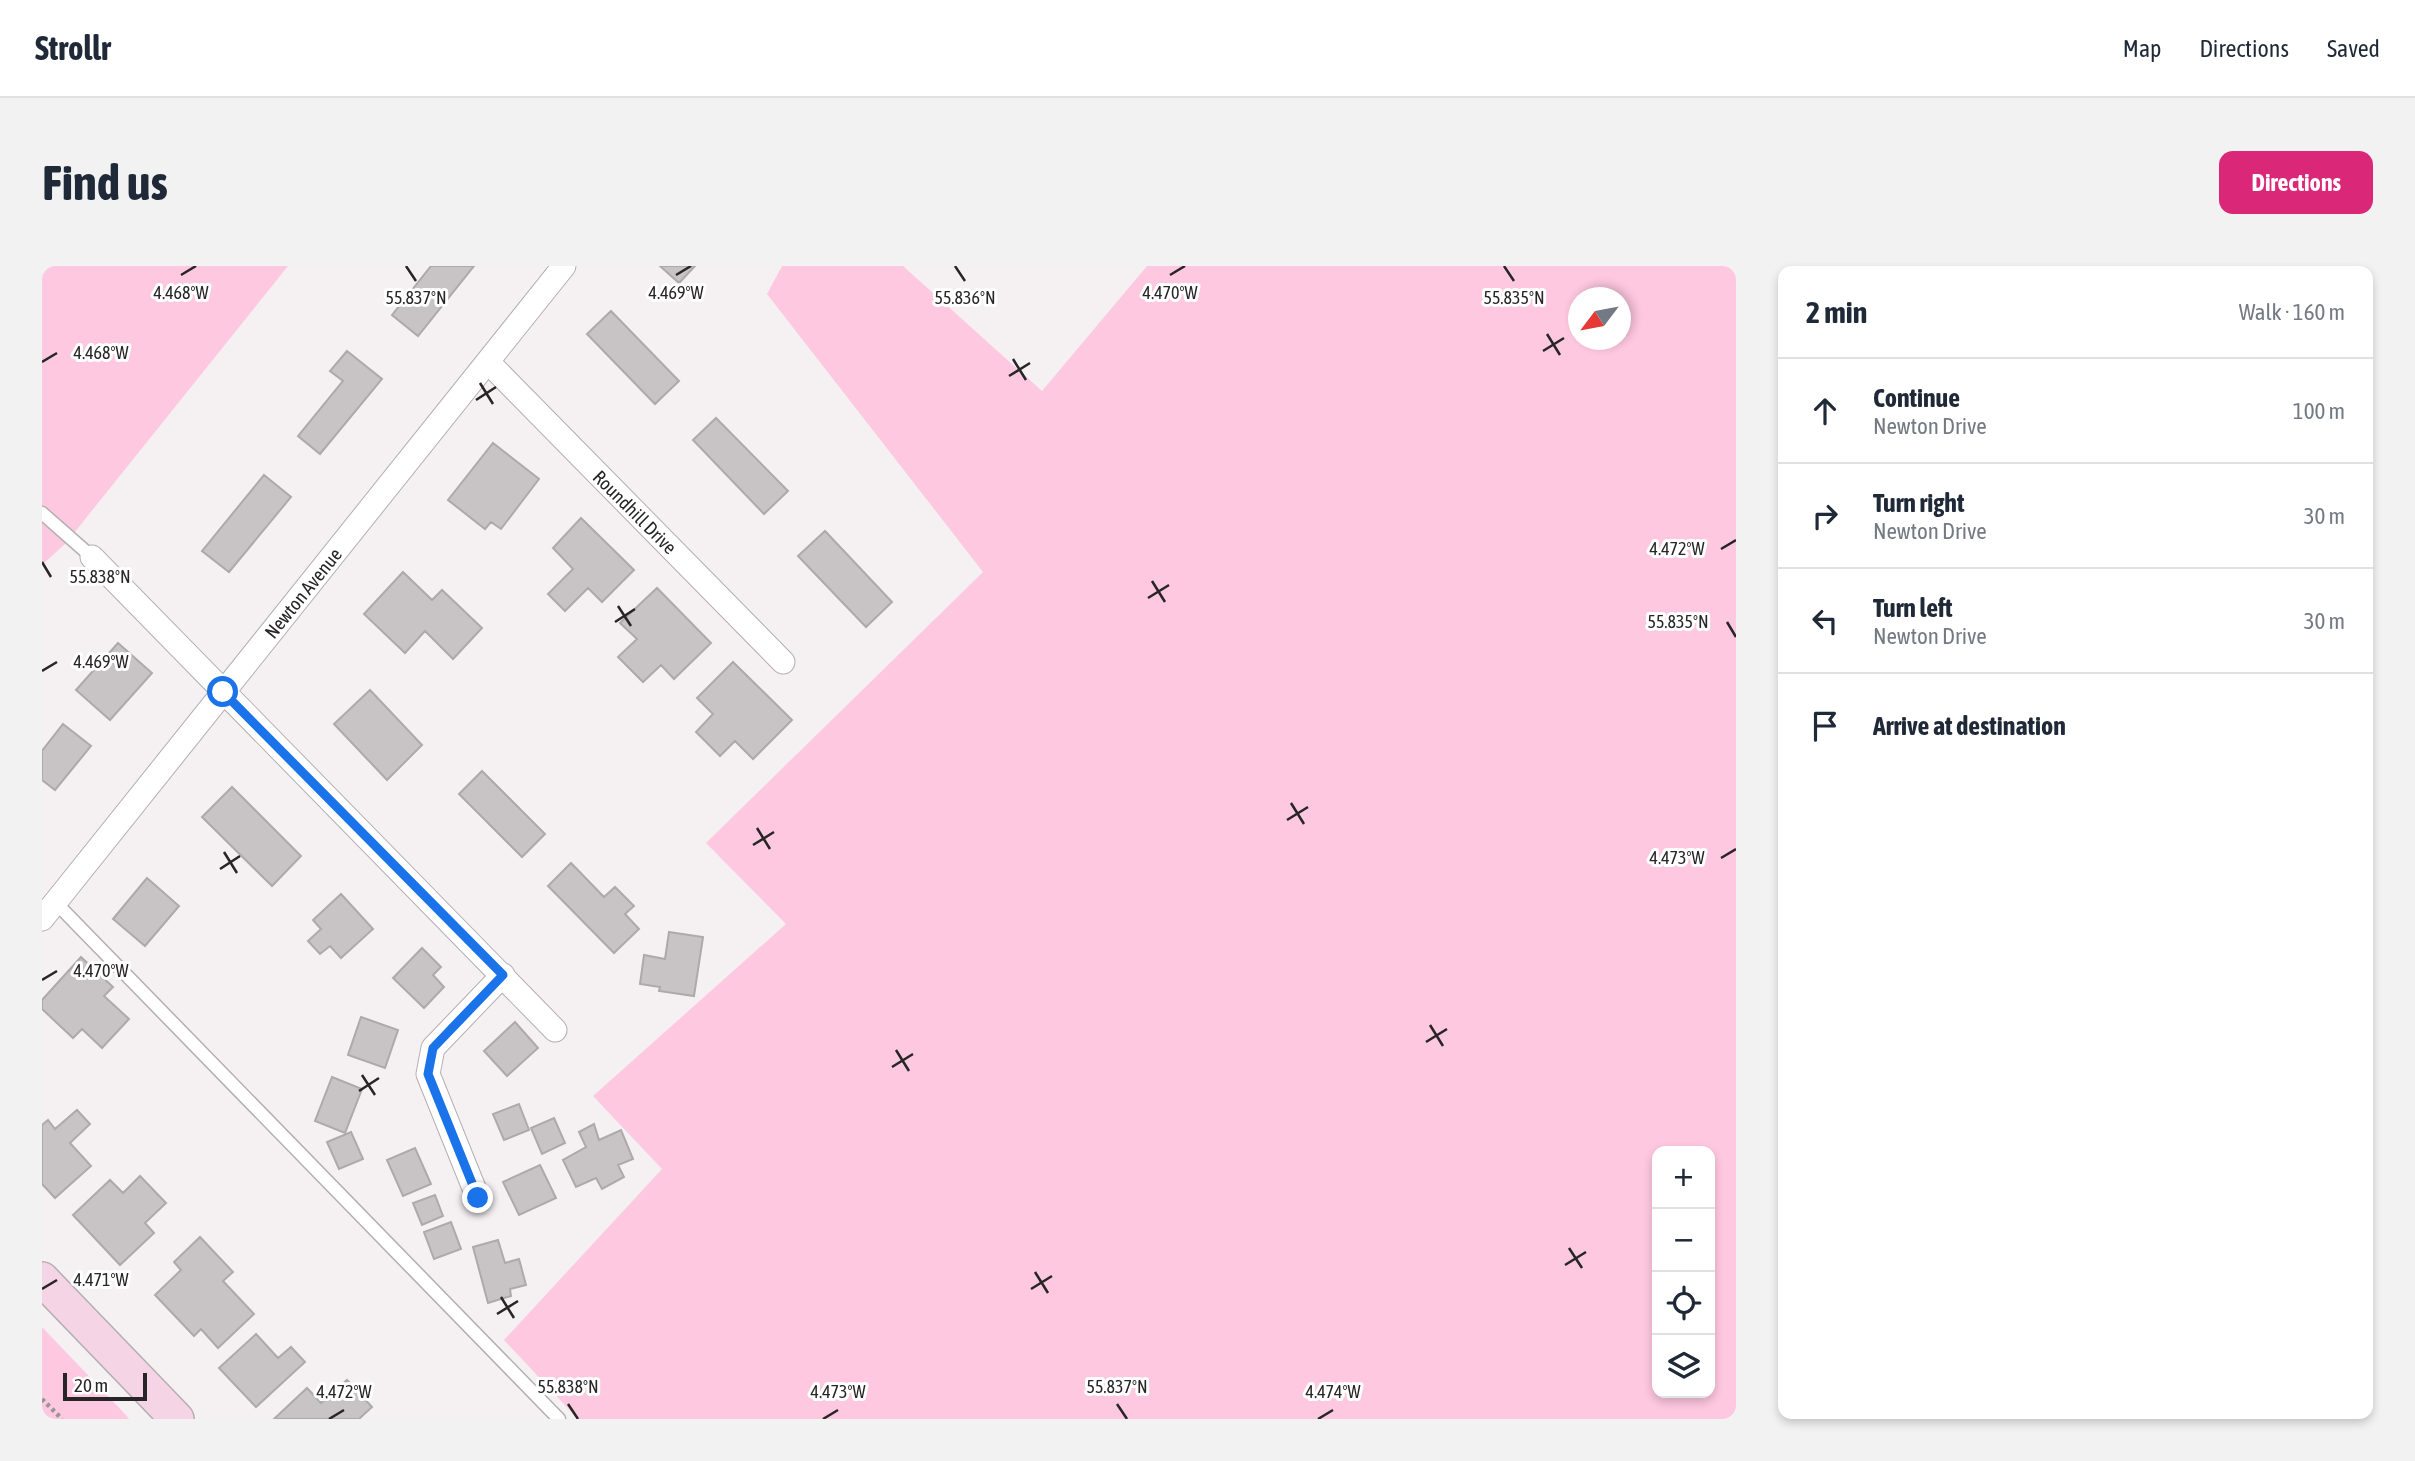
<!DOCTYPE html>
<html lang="en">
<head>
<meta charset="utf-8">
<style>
  body { margin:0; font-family:"Asap Condensed",sans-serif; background:#f2f2f3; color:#1f2937 }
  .controls { position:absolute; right:21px; bottom:21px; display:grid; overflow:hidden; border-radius:14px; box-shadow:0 4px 10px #0003 }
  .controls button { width:63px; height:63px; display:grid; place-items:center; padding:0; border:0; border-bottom:2px solid #e0e1e3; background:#fff; color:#1f2937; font:35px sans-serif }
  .compass { position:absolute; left:1526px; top:21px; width:63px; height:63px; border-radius:50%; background:#fff; box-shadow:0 4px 10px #0003; rotate:238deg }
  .scale { position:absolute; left:21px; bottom:18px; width:84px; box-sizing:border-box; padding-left:7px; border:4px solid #272526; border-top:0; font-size:19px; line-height:24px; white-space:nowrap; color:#272526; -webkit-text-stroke:5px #fff; paint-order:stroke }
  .stop { position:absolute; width:21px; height:21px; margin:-16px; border:5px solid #1a73e8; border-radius:50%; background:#fff }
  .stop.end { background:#1a73e8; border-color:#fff; box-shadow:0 2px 7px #0008 }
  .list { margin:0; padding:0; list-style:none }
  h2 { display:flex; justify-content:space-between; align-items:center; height:91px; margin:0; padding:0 28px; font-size:30px }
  h2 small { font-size:23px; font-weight:400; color:#747a83 }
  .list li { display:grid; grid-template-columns:46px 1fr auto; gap:21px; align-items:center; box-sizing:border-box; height:105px; padding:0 28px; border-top:2px solid #e0e1e3 }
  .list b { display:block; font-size:26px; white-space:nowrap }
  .list p { margin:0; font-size:23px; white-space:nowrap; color:#747a83 }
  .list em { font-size:23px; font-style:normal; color:#747a83 }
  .icon { flex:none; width:38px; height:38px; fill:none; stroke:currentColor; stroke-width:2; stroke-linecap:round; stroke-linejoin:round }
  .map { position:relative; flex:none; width:1694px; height:1153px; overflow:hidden; border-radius:14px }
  header { display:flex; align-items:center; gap:42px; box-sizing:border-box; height:98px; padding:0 35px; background:#fff; border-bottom:2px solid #e0e1e3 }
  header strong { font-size:33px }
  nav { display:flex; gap:38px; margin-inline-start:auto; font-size:24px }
  .intro { display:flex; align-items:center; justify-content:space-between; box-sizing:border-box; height:168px; padding:0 42px }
  h1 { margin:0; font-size:49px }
  .button { padding:18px 32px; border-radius:14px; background:#db2777; color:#fff; font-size:24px; font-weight:700 }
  main { display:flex; gap:42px; padding:0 42px }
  aside { flex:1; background:#fff; border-radius:14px; box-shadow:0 4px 10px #0003 }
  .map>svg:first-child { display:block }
</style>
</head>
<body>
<header>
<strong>Strollr</strong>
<nav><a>Map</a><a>Directions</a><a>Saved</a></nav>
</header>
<div class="intro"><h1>Find us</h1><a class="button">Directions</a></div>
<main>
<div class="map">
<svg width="1694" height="1153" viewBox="0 0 1694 1153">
  <rect width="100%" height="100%" fill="#f5f0f2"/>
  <path fill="#fec8e0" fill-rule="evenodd" d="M0 0H246L24 277 0 299Z
    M740 0H861L1000 125 1105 0H1694V1153H536L462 1074 620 903 551 830 744 658 664 577 941 306 725 28ZM1536 32H1578V74H1536ZM1615 885H1668V1127H1615Z
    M0 1061 83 1148 87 1153H0Z"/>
  <path fill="#c8c3c5" stroke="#aea9ab" stroke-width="2" d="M389 0H432L376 70 350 49Z
    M618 0H653L637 17Z
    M569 45 637 115 613 138 545 68Z
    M305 85 340 113 278 188 256 170 301 115 288 105Z
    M674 152 746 225 722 248 651 174Z
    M451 177 497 213 459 263 449 256 443 263 406 234Z
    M222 209 249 231 187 306 160 285Z
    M539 252 592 304 560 336 546 322 523 345 506 328 531 303 511 282Z
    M783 265 850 336 824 361 756 290Z
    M361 306 390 334 400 324 440 362 411 393 383 365 363 387 322 348Z
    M615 322 669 377 632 413 619 399 601 416 576 391 595 373 578 357Z
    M76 377 110 407 68 454 34 424Z
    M691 396 750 454 711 493 693 475 678 490 654 466 671 448 655 432Z
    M328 424 380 479 345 514 292 458Z
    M21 458 49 480 13 524 0 514V485Z
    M440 505 503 568 480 591 417 528Z
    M190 521 259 590 230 620 160 551Z
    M529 597 562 631 573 621 592 640 583 648 597 663 572 687 506 620Z
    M105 612 137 640 103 680 71 653Z
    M299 628 331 663 299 692 288 680 278 688 266 675 279 663 271 654Z
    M627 666 661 671 652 730 617 725 618 721 598 718 602 689 623 693Z
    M380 682 399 701 391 709 402 721 382 742 351 712Z
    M39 691 71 721 62 730 87 753 60 782 40 763 31 772 0 743V734Z
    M319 751 356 764 343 802 306 789Z
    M473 756 496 782 465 810 442 785Z
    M290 811 320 823 303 867 273 855Z
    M477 838 487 864 462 874 451 848Z
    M35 844 48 858 28 877 49 900 13 932 0 918V859L6 854 13 863Z
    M512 852 523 877 500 888 489 862Z
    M552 858 557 874 579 864 591 893 576 899 582 911 560 923 554 912 534 921 521 894 544 881 537 866Z
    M309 866 321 893 297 903 285 876Z
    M373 882 389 918 361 930 345 894Z
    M498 899 514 932 477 949 461 916Z
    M98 910 124 937 103 957 112 967 78 999 31 949 68 914 81 927Z
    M393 929 401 950 380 959 371 937Z
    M409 956 419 983 392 993 382 966Z
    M158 971 191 1006 181 1015 212 1048 176 1082 159 1063 152 1070 113 1029 139 1004 132 996Z
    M456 974 463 997 477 993 484 1019 468 1023 469 1030 446 1037 431 981Z
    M214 1068 236 1092 249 1081 263 1096 214 1141 177 1102Z
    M305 1114 330 1141 317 1153H232L265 1122 279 1137Z"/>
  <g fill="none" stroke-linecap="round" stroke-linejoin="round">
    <g stroke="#b4afb1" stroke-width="15">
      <path id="service" d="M0 247 50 291
        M14 637 517 1153"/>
    </g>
    <g stroke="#b4afb1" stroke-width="25">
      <path id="minor" d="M446 96 741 396
        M50 291 513 764
        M0 653 522 0
        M436 932 386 808 391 782 461 709"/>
    </g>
    <g stroke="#b4afb1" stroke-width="36">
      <path id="secondary" d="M0 1013 135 1153"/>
    </g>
    <path stroke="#9a9698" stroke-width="4.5" stroke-dasharray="3.5 3.5" stroke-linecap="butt" d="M0 1133 20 1153"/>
    <use href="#service" stroke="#fff" stroke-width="12"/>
    <use href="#minor" stroke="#fff" stroke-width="23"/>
    <use href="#secondary" stroke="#f5d4e5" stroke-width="33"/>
  </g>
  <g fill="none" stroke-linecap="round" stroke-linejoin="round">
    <path stroke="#1a73e8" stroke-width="9" d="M181 426 461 709 391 782 386 808 436 932"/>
  </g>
  <path fill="none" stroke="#272526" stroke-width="2.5" d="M364 0 374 15M913 0 923 15M1462 0 1472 15M139 9 154 0M634 9 649 0M1128 9 1143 0M1505 68 1518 89M1501 85 1522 72M971 93 984 114M0 96 15 87M967 110 988 97M438 117 451 138M434 134 454 121M1679 283 1694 274M0 296 9 311M1110 315 1123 336M1106 332 1127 319M576 340 589 360M573 356 593 343M1685 356 1694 371M0 405 15 396M1249 537 1262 558M1245 554 1266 541M715 562 728 583M711 579 732 566M182 586 195 607M1679 592 1694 583M178 603 198 590M0 714 15 705M1388 759 1401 780M1384 776 1405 763M854 784 867 805M850 801 871 788M320 809 333 829M317 825 337 812M1527 982 1540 1002M1523 999 1544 986M993 1006 1006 1027M0 1023 15 1014M989 1023 1010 1010M459 1031 472 1052M455 1048 476 1035M526 1138 536 1153M1075 1138 1085 1153M287 1153 302 1144M781 1153 796 1144M1276 1153 1291 1144"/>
  <g text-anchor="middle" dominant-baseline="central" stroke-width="6" stroke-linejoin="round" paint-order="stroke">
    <g font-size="19" fill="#272526" stroke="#fff">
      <text transform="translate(593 246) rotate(45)">Roundhill Drive</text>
      <text transform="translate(261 327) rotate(-51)">Newton Avenue</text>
    </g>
  </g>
  <g font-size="18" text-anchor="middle" fill="#272526" stroke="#fff" stroke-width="6" stroke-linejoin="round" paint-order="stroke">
    <text x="139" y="33">4.468°W</text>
    <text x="634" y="33">4.469°W</text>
    <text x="1128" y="33">4.470°W</text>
    <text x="374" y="38">55.837°N</text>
    <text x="923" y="38">55.836°N</text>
    <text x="1472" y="38">55.835°N</text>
    <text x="59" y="93">4.468°W</text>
    <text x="1635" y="289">4.472°W</text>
    <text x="58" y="317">55.838°N</text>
    <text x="1636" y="362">55.835°N</text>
    <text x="59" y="402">4.469°W</text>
    <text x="1635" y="598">4.473°W</text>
    <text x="59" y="711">4.470°W</text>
    <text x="59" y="1020">4.471°W</text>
    <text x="526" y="1127">55.838°N</text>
    <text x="1075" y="1127">55.837°N</text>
    <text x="302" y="1132">4.472°W</text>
    <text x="796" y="1132">4.473°W</text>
    <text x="1291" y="1132">4.474°W</text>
  </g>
</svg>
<div class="controls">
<button>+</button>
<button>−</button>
<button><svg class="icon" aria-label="locate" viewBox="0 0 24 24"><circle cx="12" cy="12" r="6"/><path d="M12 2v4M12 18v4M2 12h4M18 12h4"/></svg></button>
<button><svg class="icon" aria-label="layers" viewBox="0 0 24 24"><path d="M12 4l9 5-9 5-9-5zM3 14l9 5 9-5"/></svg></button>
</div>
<svg class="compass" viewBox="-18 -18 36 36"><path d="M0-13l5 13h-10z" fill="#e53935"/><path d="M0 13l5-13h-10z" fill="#747a83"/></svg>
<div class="scale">20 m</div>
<div class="stop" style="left:181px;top:426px"></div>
<div class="stop end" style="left:436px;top:932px"></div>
</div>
<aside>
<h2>2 min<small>Walk · 160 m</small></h2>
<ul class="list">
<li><svg class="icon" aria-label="ahead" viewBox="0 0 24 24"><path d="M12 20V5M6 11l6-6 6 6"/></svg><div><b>Continue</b><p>Newton Drive</p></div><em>100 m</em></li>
<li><svg class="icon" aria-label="right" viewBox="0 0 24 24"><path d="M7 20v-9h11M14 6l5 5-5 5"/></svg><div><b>Turn right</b><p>Newton Drive</p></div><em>30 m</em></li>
<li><svg class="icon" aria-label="left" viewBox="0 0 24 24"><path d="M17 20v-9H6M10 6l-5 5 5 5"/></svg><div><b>Turn left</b><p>Newton Drive</p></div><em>30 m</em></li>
<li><svg class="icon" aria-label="arrive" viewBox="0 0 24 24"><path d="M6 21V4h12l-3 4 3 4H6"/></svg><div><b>Arrive at destination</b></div></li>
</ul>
</aside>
</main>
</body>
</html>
